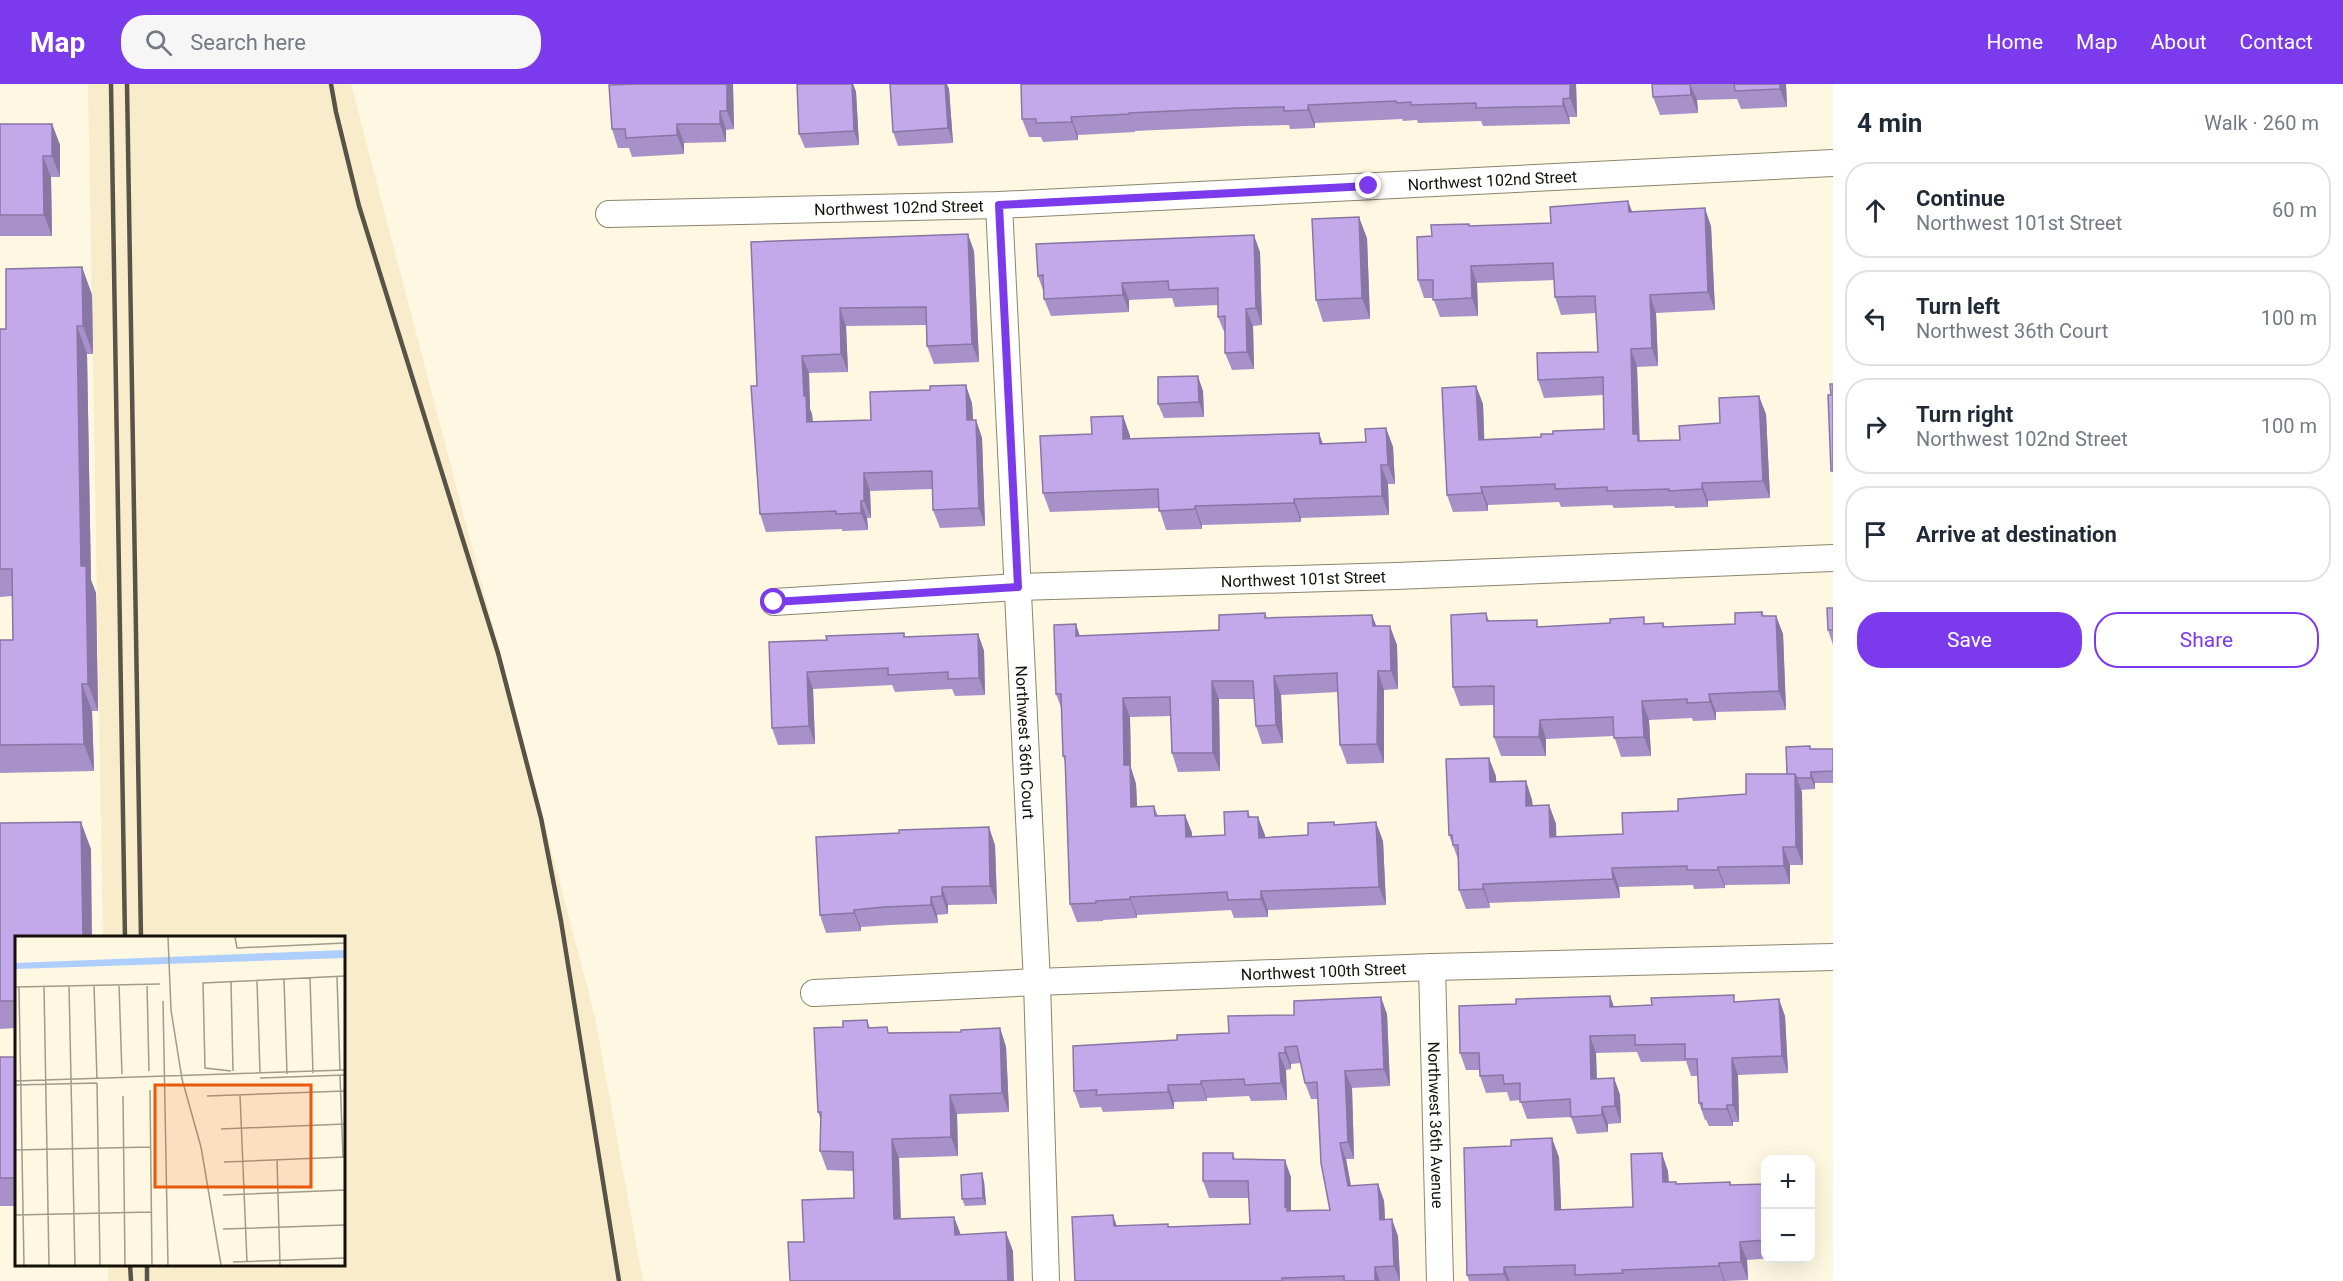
<!DOCTYPE html>
<html lang="en">
<head>
<meta charset="utf-8">
<style>
  body { margin:0; font-family:Roboto,sans-serif; background:#f6f6f7; color:#1f2937 }
  .controls { position:absolute; right:18px; bottom:18px; display:grid; overflow:hidden; border-radius:12px; box-shadow:0 6px 24px #0002 }
  .controls button { width:54px; height:54px; display:grid; place-items:center; padding:0; border:0; border-bottom:2px solid #e0e1e3; background:#fff; color:#1f2937; font:30px sans-serif }
  .stop { position:absolute; width:18px; height:18px; margin:-14px; border:4px solid #7c3aed; border-radius:50%; background:#fff }
  .stop.end { background:#7c3aed; border-color:#fff; box-shadow:0 2px 6px #0008 }
  .list { margin:0; padding:0; list-style:none }
  h2 { display:flex; justify-content:space-between; align-items:center; height:78px; margin:0; padding:0 24px; font-size:26px }
  h2 small { font-size:20px; font-weight:400; color:#747a83 }
  .list li { display:grid; grid-template-columns:39px 1fr auto; gap:18px; align-items:center; box-sizing:border-box; height:96px; margin:0 12px 12px; padding:0 12px; border:2px solid #e0e1e3; border-radius:24px }
  .list b { display:block; font-size:22px; white-space:nowrap }
  .list p { margin:0; font-size:20px; white-space:nowrap; color:#747a83 }
  .list em { font-size:20px; font-style:normal; color:#747a83 }
  .actions { display:flex; gap:12px; padding:18px 24px }
  .actions a { flex:1; padding:14px 0; border:2px solid #7c3aed; border-radius:24px; text-align:center; font-size:21px; color:#7c3aed }
  .actions .main { background:#7c3aed; color:#fff }
  .icon { flex:none; width:33px; height:33px; fill:none; stroke:currentColor; stroke-width:2; stroke-linecap:round; stroke-linejoin:round }
  .map { position:relative; flex:none; width:1833px; height:1197px; overflow:hidden }
  header { display:flex; align-items:center; gap:36px; box-sizing:border-box; height:84px; padding:0 30px; background:#7c3aed; color:#fff }
  header strong { font-size:28px }
  nav { display:flex; gap:33px; margin-inline-start:auto; font-size:21px }
  .search { width:420px; height:54px; background:#f6f6f7; display:flex; align-items:center; gap:15px; box-sizing:border-box; padding:0 21px; border-radius:24px; color:#747a83; font-size:22px }
  main { display:flex }
  aside { flex:1; background:#fff }
  .map>svg:first-child { display:block }
</style>
</head>
<body>
<header>
<strong>Map</strong>
<div class="search"><svg class="icon" aria-label="search" viewBox="0 0 24 24"><circle cx="10" cy="10" r="6"/><path d="M15 15l6 6"/></svg>Search here</div>
<nav><a>Home</a><a>Map</a><a>About</a><a>Contact</a></nav>
</header>
<main>
<div class="map">
<svg width="1833" height="1197" viewBox="0 0 1833 1197">
  <rect width="100%" height="100%" fill="#fef7e1"/>
  <path fill="#f8ecca" d="M88 0H351L595 933 643 1197H108V1181L344 1180V854L103 853Z"/>
  <g fill="none" stroke-linecap="round" stroke-linejoin="round">
    <g stroke="#8d846c" stroke-width="28">
      <g id="street">
        <path id="s1" d="M999 121 1037 898 1046 1197"/>
        <path id="s2" d="M609 130 999 121 1833 79"/>
        <path id="s3" d="M774 518 1018 503 1396 492 1833 474"/>
        <path id="s4" d="M1432 883 1440 1197"/>
        <path id="s5" d="M814 909 1037 898 1432 883 1833 873"/>
      </g>
    </g>
    <use href="#street" stroke="#fff" stroke-width="26"/>
    <path stroke="#585347" stroke-width="4.5" d="M111 0 125 854
      M127 0 141 854
      M331 0 336 28 359 122 498 569 541 734 561 837 619 1197
      M130 1180 131 1197
      M147 1180V1197"/>
  </g>
  <path fill="#a891c9" d="M638 0H733L734 45 726 46V58L684 59V70L632 73 629 64H618L612 45Z
    M797 0H853L856 8 859 61 805 64 799 50Z
    M1021 0H1576L1577 33H1569L1570 40 1483 42 1481 37 1418 39 1417 36 1403 37 1402 35 1315 39V44L1290 45 1289 41 1245 42 1135 47V48L1078 51V56L1043 58 1041 53H1029L1022 35Z
    M1652 0H1786L1787 23 1741 25 1737 15 1697 16 1698 29 1660 31 1653 13Z
    M949 5 953 59 898 62 893 48Z
    M0 40H52L60 61V93H51L52 152H0Z
    M1628 117 1632 128 1711 142 1715 226 1656 229 1658 282 1637 283 1640 357 1680 356 1720 339 1766 330 1770 414 1708 417V423L1675 424 1674 422 1614 424 1612 421 1561 423 1559 418 1488 421V427L1453 428 1447 411 1476 302 1483 320 1484 355 1541 353 1604 345 1603 311 1544 314 1538 296 1598 268 1596 229 1561 231 1555 213 1554 196 1477 199 1478 232 1440 233 1433 214H1424L1418 196 1432 152 1470 142 1551 139Z
    M1367 154 1370 235 1323 238 1316 216Z
    M751 158 974 167 979 278 934 280 927 262 926 241 846 242 848 288 809 289 810 325 812 330 813 338 871 336 972 319 973 336H976L982 354 985 442 940 444 933 426V405L870 407 871 434H867L868 446 842 447V445L766 448 760 430 757 302Z
    M1260 168 1262 241 1253 242 1254 285 1232 286 1225 269V250L1218 233V221L1175 223 1172 214 1129 216V228L1051 232 1044 215V209L1038 192Z
    M82 183 92 211 93 270H87L91 496 96 509 98 627H92L94 687 0 689V556H13L12 512 0 513V245H6Z
    M1203 307 1204 333 1164 334 1158 320Z
    M1123 332 1130 352V355L1323 360 1366 358 1386 344 1393 363 1395 400H1388L1389 431 1301 434V438L1202 441V445L1166 446 1159 424 1050 428 1043 409 1092 350Z
    M1833 524V561L1828 546Z
    M1762 528 1764 532H1776L1783 550 1786 626 1716 628V636L1693 637 1692 634 1649 636 1651 672 1621 673 1614 652 1546 655V672H1501L1494 653V621L1460 622 1453 603 1486 529 1489 537 1540 543 1663 539 1665 543 1735 540Z
    M1265 529 1267 534 1372 531 1376 542 1397 561 1398 605 1384 606V679L1347 680 1340 661 1338 608 1281 611 1283 659 1262 660 1256 642 1254 615H1219L1220 687 1178 688 1172 669 1171 632 1130 633 1131 684 1136 700 1137 722H1154L1158 732 1185 731 1192 749V753L1225 751 1248 727 1250 733 1265 751V753L1308 751 1334 738 1335 741 1383 757 1386 821 1268 826V833L1234 834 1231 826 1137 831V834L1103 836V837L1077 838 1070 820 1065 678 1063 672 1062 626 1056 610 1080 552 1219 546Z
    M904 549 905 553 978 550 984 567 985 611 955 612 952 605 895 608 892 601 813 605 815 660 778 661 772 644 827 556Z
    M1812 665H1833V699H1815V705L1801 706 1802 708 1803 781H1790V800L1725 801V804L1694 805 1693 801 1619 803 1620 814 1489 819 1490 824 1466 825 1459 806 1458 775 1449 751 1496 692V698L1526 697 1532 716 1533 722 1549 721 1556 740V753L1623 750 1678 727 1746 710 1787 690Z
    M0 739 91 765 16 854V944L0 945Z
    M995 761 997 820 948 821V830L937 831 938 839 890 841 861 843V847L826 849 820 831Z
    M1610 912 1614 923 1736 917 1785 932 1788 989 1738 991 1739 1038H1733V1042H1709L1706 1036H1705L1699 1019 1698 992H1691L1686 977 1641 978 1637 968 1596 969 1597 995 1614 994 1620 1011 1621 1039 1608 1040V1048L1577 1050 1571 1033 1527 1035 1520 1016 1510 1017 1507 1008 1486 1009 1480 992V986H1466L1460 969 1516 920Z
    M1387 930 1390 1002 1352 1004 1354 1075H1346L1351 1102 1378 1100 1384 1117 1385 1135 1398 1152 1400 1197H1075L1117 1142 1169 1143 1250 1140 1249 1114H1209L1203 1097 1233 1069 1235 1075 1291 1093V1127L1330 1126 1318 1015H1311L1305 999 1301 979 1291 980V985L1286 986 1287 1016 1251 1017 1249 1012 1207 1014V1017L1174 1018V1025L1103 1028 1101 1023 1080 1024 1074 1007 1177 956Z
    M867 936 870 944 890 949 961 948 1000 944 1006 963 1009 1028 957 1030 958 1072 899 1074 901 1135 954 1133 961 1151 1013 1167 804 1158 854 1114 853 1087 827 1086 820 1067 821 1037 818 1028 843 943Z
    M0 973H16V1122H0Z
    M1559 1073 1561 1126 1633 1123 1668 1087 1669 1098 1676 1100 1730 1098 1731 1101 1766 1100V1174H1773L1747 1176 1748 1196 1726 1197H1469L1467 1191Z
    M984 1097 986 1121 965 1122 962 1115Z"/>
  <path fill="#8876a4" d="M727 0H733L734 45 727 27Z
    M852 0H853L856 8 859 61 854 47Z
    M945 0H947L949 5 953 59 948 44Z
    M1570 0H1576L1577 33 1570 14Z
    M1690 0 1697 16 1698 29 1691 11Z
    M1780 0H1786L1787 23 1780 5Z
    M1563 15 1569 33 1570 40 1563 22Z
    M1308 21 1315 39V44L1308 26Z
    M720 27 726 46V58L720 40Z
    M1071 33 1078 51V56L1072 38Z
    M52 40 60 61V93L52 72Z
    M677 40 684 59V70L677 51Z
    M43 72 51 93 52 152 44 131Z
    M1628 117 1635 135 1629 128Z
    M1705 124 1711 142 1715 226 1708 208Z
    M1359 133 1367 154 1370 235 1362 214Z
    M968 150 974 167 979 278 972 260Z
    M1254 151 1260 168 1262 241 1256 224Z
    M1471 182 1477 199 1478 232 1472 214Z
    M82 183 92 211 93 270 83 242Z
    M1122 199 1129 216V228L1123 211Z
    M1650 211 1656 229 1658 282 1652 264Z
    M840 224 846 242 848 288 841 270Z
    M1246 225 1253 242 1254 285 1247 268Z
    M77 242 87 270 91 496 96 509 98 627 88 600 81 482Z
    M1631 265 1637 283 1639 355 1644 368 1633 350Z
    M802 272 809 289 810 325 812 330 814 356 807 338 804 312Z
    M1198 292 1203 307 1204 333 1199 318Z
    M966 301 972 319 974 354 967 336Z
    M1476 302 1483 320 1485 373 1479 356Z
    M1759 312 1766 330 1770 414 1763 397Z
    M1123 332 1130 352V374L1123 355Z
    M976 336 982 354 985 442 979 424Z
    M1386 344 1393 363 1395 400 1388 381Z
    M1319 349 1326 368 1320 360Z
    M1381 381 1388 400 1389 431 1382 412Z
    M864 389 870 407 871 434 864 417Z
    M1702 399 1708 417V423L1702 405Z
    M1481 403 1488 421V427L1482 409Z
    M1294 415 1301 434V438L1294 419Z
    M861 417 867 434 868 446 861 429Z
    M1195 422 1202 441V445L1195 425Z
    M1372 531 1379 549 1373 542Z
    M1776 532 1783 550 1786 626 1779 607Z
    M1076 540 1082 559 1076 552Z
    M1390 542 1397 561 1398 605 1391 587Z
    M978 550 984 567 985 611 979 594Z
    M1378 587 1384 606V679L1377 660Z
    M807 588 813 605 815 660 809 642Z
    M1274 592 1281 611 1283 659 1276 641Z
    M1212 597 1219 615 1220 687 1213 669Z
    M82 600 92 627 94 687 84 660Z
    M1709 610 1716 628V636L1710 618Z
    M1123 614 1130 633 1131 684 1136 700 1138 741 1131 723 1124 681Z
    M1642 617 1649 636 1651 672 1644 653Z
    M1540 636 1546 655V672L1539 653Z
    M1489 674 1496 692 1497 716 1490 698Z
    M1811 688 1815 699V705L1811 694Z
    M1795 690 1802 708 1803 781 1796 763Z
    M1526 697 1532 716 1533 741 1526 722Z
    M1549 721 1556 740 1557 771 1550 753Z
    M1185 731 1192 749 1193 772 1186 753Z
    M1258 733 1265 751 1266 772 1259 754Z
    M81 738 91 765 92 854H83Z
    M1376 738 1383 757 1386 821 1379 803Z
    M989 743 995 761 997 820 990 802Z
    M1783 763 1790 781V800L1784 782Z
    M1718 783 1725 801V804L1718 786Z
    M1612 784 1619 803 1620 814 1613 795Z
    M1483 800 1489 819 1490 824 1483 805Z
    M942 803 948 821V830L942 812Z
    M1261 807 1268 826V833L1261 815Z
    M931 813 937 831 938 839 931 821Z
    M1130 813 1137 831V834L1130 815Z
    M854 826 861 843V847L854 829Z
    M1610 912 1616 929 1610 923Z
    M1381 913 1387 930 1390 1002 1384 985Z
    M1779 915 1785 932 1788 989 1782 972Z
    M1000 944 1006 963 1009 1028 1002 1009Z
    M1590 952 1596 969 1597 1012 1591 995Z
    M1285 963 1291 980V985L1285 969Z
    M1279 969 1286 986 1287 1016 1281 999Z
    M1732 974 1738 991 1739 1038 1733 1021Z
    M1345 987 1352 1004 1354 1075 1348 1058Z
    M1614 994 1620 1011 1621 1039 1615 1022Z
    M1201 997 1207 1014V1017L1201 1000Z
    M1168 1001 1174 1018V1025L1168 1008Z
    M950 1011 957 1030 958 1072 951 1053Z
    M1727 1021 1733 1038V1042L1727 1025Z
    M1602 1023 1608 1040V1048L1602 1031Z
    M1552 1054 1559 1073 1562 1144 1555 1126Z
    M892 1055 899 1074 901 1154 894 1135Z
    M1340 1059 1346 1075 1354 1119 1348 1102Z
    M1662 1069 1668 1087 1669 1116 1663 1098Z
    M1285 1076 1291 1093V1134L1285 1123Z
    M982 1089 984 1097 986 1121 983 1114Z
    M1378 1100 1384 1117 1386 1152 1380 1136Z
    M1113 1131 1119 1148 1114 1142Z
    M954 1133 961 1152 955 1151Z
    M1392 1135 1398 1152 1400 1197 1394 1182Z
    M1006 1148 1013 1167 1014 1197H1008Z
    M1740 1158 1747 1176 1748 1196 1741 1178Z
    M1719 1179 1725 1197H1724L1719 1182Z
    M1375 1183 1380 1197H1375Z
    M1504 1183 1510 1197H1507L1504 1190Z"/>
  <path fill="#c3a9ea" stroke="#8876a4" stroke-width="1.5" d="M638 0H727V27H720V40H677V51L626 54 625 45H612L609 1Z
    M797 0H852L854 47 799 50Z
    M890 0H945L948 44 893 48Z
    M1021 0H1570V14L1563 15V22L1476 24V19L1411 21V18L1397 19 1396 17 1308 21V26L1284 27V23L1238 24 1129 29V30L1071 33 1072 38 1036 39V35H1022Z
    M1652 0H1690L1691 11 1653 13Z
    M1734 0H1780V5L1735 7Z
    M0 40H52V72H43L44 131H0Z
    M1628 117 1629 128 1705 124 1708 208 1650 211 1652 264 1631 265 1633 350H1638V357L1680 356 1679 342 1720 339 1719 314 1759 312 1763 397 1702 399V405L1669 407V405L1607 407V403L1555 405V400L1481 403 1482 409 1447 411 1442 304 1476 302 1479 356 1541 353V350H1553V347L1604 345 1603 293 1538 296 1537 269 1598 268 1595 212 1555 213 1553 179 1471 182 1472 214 1433 216V196H1418L1417 153 1432 152 1431 141 1469 140V142L1551 139 1550 123Z
    M1359 133 1362 214 1316 216 1312 135Z
    M968 150 972 260 927 262 926 223 840 224 841 270 802 272 804 312H806L807 338 871 336 870 308 930 306V302L966 301 967 336H976L979 424 933 426 932 387 864 389V417H861V429L836 430V427L760 430 751 302H757L751 158Z
    M1254 151 1256 224 1246 225 1247 268 1225 269V232L1218 233V204L1169 206 1168 197 1122 199 1123 211 1044 215 1043 191 1038 192 1036 160Z
    M82 183 83 242H77L81 482H86L88 600H82L84 660 0 661V556H13L12 485H0V245H6V185Z
    M1198 292 1199 318 1158 320V293Z
    M1830 300H1833V387H1831L1828 311H1831Z
    M1123 332V355L1319 349 1320 360 1366 358 1365 345 1386 344 1388 381H1381L1382 412 1294 415V419L1195 422V425L1159 427 1158 405 1043 409 1040 352 1092 350 1091 333Z
    M1827 524H1833V546H1828Z
    M1762 528V532H1776L1779 607 1709 610 1710 618 1687 619V615L1642 617 1644 653 1614 654 1613 633 1540 636 1539 653H1494V602L1453 603 1451 531 1486 529 1487 537 1537 536V543L1610 539V535L1644 533V540L1663 539V543L1735 540V529Z
    M1265 529V534L1372 531 1373 542H1390L1391 587H1378L1377 660 1340 661 1337 589 1274 592 1276 641 1256 642 1253 597H1212L1213 669H1172L1170 613 1123 614 1124 681H1130L1131 723 1154 722 1155 732 1185 731 1186 753 1225 751 1224 728 1248 727V733H1258L1259 754 1308 751V739L1334 738V741L1376 738 1379 803 1261 807V815L1228 816 1227 808 1130 813V815L1096 817V819L1070 820 1065 672H1063L1061 610H1056L1054 541 1076 540V552L1219 546V531Z
    M904 549V553L978 550 979 594 948 595V588L888 591V584L807 588 809 642 772 644 769 558 827 556 826 552Z
    M1810 662V665H1833V687L1811 688V694H1797L1795 690H1787L1786 663Z
    M1489 674 1490 698 1526 697V722L1549 721 1550 753 1623 750 1622 729 1678 727V715L1746 710V690H1795L1796 763H1783L1784 782 1718 783V786H1687V782L1612 784 1613 795 1483 800V805L1459 806 1458 761H1453L1452 751H1449L1446 675Z
    M81 738 83 854H16V917H0V739Z
    M989 743 990 802 942 803V812L931 813V821L884 823 854 826V829L820 831 816 753 899 749V746Z
    M1734 911V918L1779 915 1782 972 1732 974 1733 1021H1727V1025H1702V1019H1699L1697 975H1685V960L1635 961V951L1590 952 1591 995 1614 994 1615 1022 1602 1023V1031L1571 1033 1570 1015 1520 1018V999L1504 1000 1503 991 1480 992 1479 969H1460L1459 922 1516 920V915L1610 912V923L1652 921 1651 914Z
    M1381 913 1384 985 1345 987 1348 1058 1340 1059 1348 1102 1378 1100 1380 1136 1392 1135 1394 1182 1375 1183V1197H1344V1192L1282 1194V1197H1075L1072 1133 1113 1131 1114 1142 1168 1140V1143L1250 1140 1248 1097H1203V1069H1233V1075L1285 1076V1123L1287 1122V1127L1330 1126 1321 1079 1317 998 1305 999 1297 962 1285 963V969H1279L1281 999 1245 1001 1244 995 1201 997V1000L1168 1001V1008L1096 1011 1097 1006 1074 1007 1073 962 1177 956V951L1229 949 1228 932 1294 931V917Z
    M867 936 868 944 887 943 888 949 961 948V946L1000 944 1002 1009 950 1011 951 1053 892 1055 894 1135 954 1133 955 1151 1006 1148 1008 1197H790L788 1158H804L802 1116 854 1114 853 1068 820 1067 821 1028H818L814 944 843 943V937Z
    M0 973H16V1094H0Z
    M1552 1054 1555 1126 1633 1123 1631 1070 1662 1069 1663 1098H1676V1100L1730 1098V1101L1766 1100V1156L1740 1158 1741 1178 1719 1179V1182L1622 1186 1623 1189 1575 1191V1181L1504 1183V1190L1467 1191 1464 1064 1511 1062V1056Z
    M982 1089 983 1114 962 1115 961 1091Z"/>
  <g fill="none" stroke-linecap="round" stroke-linejoin="round">
    <path stroke="#7c3aed" stroke-width="8" d="M774 518 1018 503 999 121 1369 102"/>
  </g>
  <g text-anchor="middle" dominant-baseline="central" stroke-width="4.5" stroke-linejoin="round" paint-order="stroke">
    <g font-size="16" fill="#141108" stroke="#fff">
      <text stroke="none"><textPath href="#s2" startOffset="884">Northwest 102nd Street</textPath></text>
      <text stroke="none"><textPath href="#s2" startOffset="290">Northwest 102nd Street</textPath></text>
      <text stroke="none"><textPath href="#s3" startOffset="530">Northwest 101st Street</textPath></text>
      <text stroke="none"><textPath href="#s1" startOffset="538">Northwest 36th Court</textPath></text>
      <text stroke="none"><textPath href="#s5" startOffset="510">Northwest 100th Street</textPath></text>
      <text stroke="none"><textPath href="#s4" startOffset="158">Northwest 36th Avenue</textPath></text>
    </g>
  </g>
  <g transform="translate(15 852)">
    <rect width="330" height="330" fill="#fef7e1"/>
    <path d="M330 14V22L0 33V27Z" fill="#adcefe"/>
    <path fill="none" stroke="#a09b8a" stroke-width="1.5" d="M153 1 156 74 167 143 186 211 206 329M220 1 222 12 330 7M322 41 325 134M295 42 298 137M269 43 272 138M242 45 245 136M216 46 218 135M132 48 134 135M79 49 82 143M104 49 107 138M29 50 34 329M54 50 60 329M0 51 145 48M4 51 9 329M148 65 153 329M216 135 190 132 188 47 330 40M325 140 328 221M245 142 330 139M0 145 330 134M82 147 85 329M0 149 82 147M135 154 137 329M225 159 232 326M108 160 110 329M192 160 330 155M206 193 330 188M0 214 135 211M262 224 265 329M209 226 330 221M208 259 330 254M0 279 137 276M208 293 330 289M218 326 330 322"/>
    <path fill="#e8590c" fill-opacity="0.15" stroke="#e8590c" stroke-width="3" d="M140 149H296V251H140Z"/>
    <rect width="330" height="330" fill="none" stroke="#141108" stroke-width="3"/>
  </g>
</svg>
<div class="controls">
<button>+</button>
<button>−</button>
</div>
<div class="stop" style="left:774px;top:518px"></div>
<div class="stop end" style="left:1369px;top:102px"></div>
</div>
<aside>
<h2>4 min<small>Walk · 260 m</small></h2>
<ul class="list">
<li><svg class="icon" aria-label="ahead" viewBox="0 0 24 24"><path d="M12 20V5M6 11l6-6 6 6"/></svg><div><b>Continue</b><p>Northwest 101st Street</p></div><em>60 m</em></li>
<li><svg class="icon" aria-label="left" viewBox="0 0 24 24"><path d="M17 20v-9H6M10 6l-5 5 5 5"/></svg><div><b>Turn left</b><p>Northwest 36th Court</p></div><em>100 m</em></li>
<li><svg class="icon" aria-label="right" viewBox="0 0 24 24"><path d="M7 20v-9h11M14 6l5 5-5 5"/></svg><div><b>Turn right</b><p>Northwest 102nd Street</p></div><em>100 m</em></li>
<li><svg class="icon" aria-label="arrive" viewBox="0 0 24 24"><path d="M6 21V4h12l-3 4 3 4H6"/></svg><div><b>Arrive at destination</b></div></li>
</ul>
<div class="actions"><a class="main">Save</a><a>Share</a></div>
</aside>
</main>
</body>
</html>
